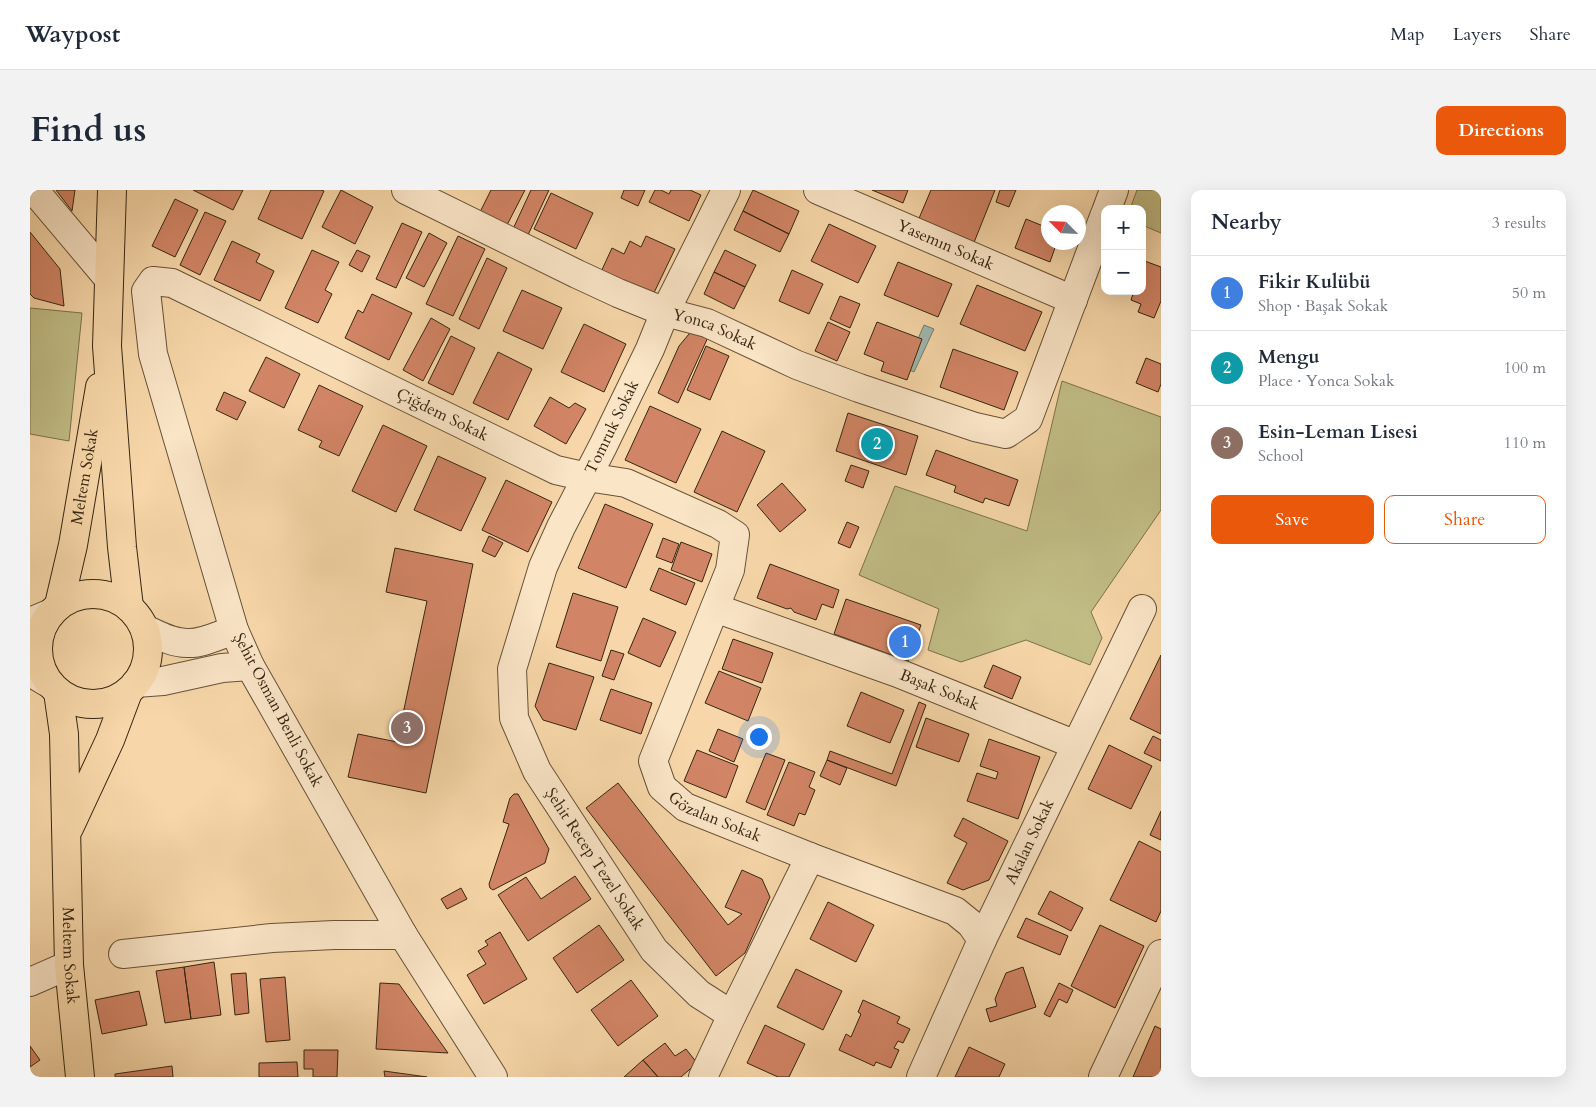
<!DOCTYPE html>
<html lang="en">
<head>
<meta charset="utf-8">
<style>
  body { margin:0; font-family:Cardo,serif; background:#f2f2f3; color:#1f2937 }
  .controls { position:absolute; right:15px; top:15px; display:grid; overflow:hidden; border-radius:10px; box-shadow:0 5px 20px #0002 }
  .controls button { width:45px; height:45px; display:grid; place-items:center; padding:0; border:0; border-bottom:1px solid #e0e1e3; background:#fff; color:#1f2937; font:25px sans-serif }
  .compass { position:absolute; left:1011px; top:15px; width:45px; height:45px; border-radius:50%; background:#fff; box-shadow:0 5px 20px #0002; rotate:294deg }
  .you { position:absolute; left:728px; top:546px; width:18px; height:18px; margin:-12px; border:4px solid #fff; border-radius:50%; background:#1a73e8; box-shadow:0 0 0 8px #1a73e833 }
  .badge { display:grid; place-items:center; width:32px; height:32px; border-radius:50%; background:#ea580c; color:#fff; font-size:16px; font-weight:700 }
  .pin { position:absolute; translate:-50% -50%; border:2px solid #fff; box-shadow:0 1px 5px #0006 }
  .list { margin:0; padding:0; list-style:none }
  h2 { display:flex; justify-content:space-between; align-items:center; height:65px; margin:0; padding:0 20px; font-size:21px }
  h2 small { font-size:16px; font-weight:400; color:#747a83 }
  .list li { display:grid; grid-template-columns:32px 1fr auto; gap:15px; align-items:center; box-sizing:border-box; height:75px; padding:0 20px; border-top:1px solid #e0e1e3 }
  .list b { display:block; font-size:19px; white-space:nowrap }
  .list p { margin:0; font-size:16px; white-space:nowrap; color:#747a83 }
  .list em { font-size:16px; font-style:normal; color:#747a83 }
  .actions { display:flex; gap:10px; padding:15px 20px }
  .actions a { flex:1; padding:11px 0; border:1px solid #ea580c; border-radius:10px; text-align:center; font-size:18px; color:#ea580c }
  .actions .main { background:#ea580c; color:#fff }
  .map { position:relative; flex:none; width:1131px; height:887px; overflow:hidden; border-radius:10px }
  header { display:flex; align-items:center; gap:30px; box-sizing:border-box; height:70px; padding:0 25px; background:#fff; border-bottom:1px solid #e0e1e3 }
  header strong { font-size:24px }
  nav { display:flex; gap:28px; margin-inline-start:auto; font-size:18px }
  .intro { display:flex; align-items:center; justify-content:space-between; box-sizing:border-box; height:120px; padding:0 30px }
  h1 { margin:0; font-size:35px }
  .button { padding:12px 22px; border-radius:10px; background:#ea580c; color:#fff; font-size:18px; font-weight:700 }
  main { display:flex; gap:30px; padding:0 30px }
  aside { flex:1; background:#fff; border-radius:10px; box-shadow:0 5px 20px #0002 }
  .map>svg:first-child { display:block }
</style>
</head>
<body>
<header>
<strong>Waypost</strong>
<nav><a>Map</a><a>Layers</a><a>Share</a></nav>
</header>
<div class="intro"><h1>Find us</h1><a class="button">Directions</a></div>
<main>
<div class="map">
<svg width="1131" height="887" viewBox="0 0 1131 887">
  <rect width="100%" height="100%" fill="#f7d7a9"/>
  <filter id="stains"><feTurbulence type="fractalNoise" baseFrequency=".004" numOctaves="4"/><feColorMatrix values="0 0 0 0 .2 0 0 0 0 .09 0 0 0 0 .02 0 0 0 .5 -.17"/></filter>
  <radialGradient id="worn" r=".72"><stop offset=".6" stop-color="#630" stop-opacity="0"/><stop offset="1" stop-color="#630" stop-opacity=".3"/></radialGradient>
  <path fill="#c1bd85" stroke="#7b724c" d="M1107 0H1131V43L1112 35V19H1100Z
    M0 118 52 123 39 251 0 244Z
    M1032 191 1131 227V320L1061 422 1072 448 1060 475 996 450 931 472 898 460 909 419 829 385 865 296 997 341Z"/>
  <path fill="#9fb8b0" stroke="#757e71" d="M894 135 904 139 884 182 867 175 887 151Z"/>
  <path fill="#d28566" stroke="#352612" d="M26 0H45L42 21Z
    M163 0H213L203 20Z
    M241 0H291L294 1 272 49 228 29Z
    M311 0 343 17 325 54 292 37Z
    M461 0H495L477 35 450 22Z
    M501 0H519L498 45 483 39Z
    M594 0H615L608 16 591 8Z
    M625 0H631L639 4 641 0H660L671 5 659 31 619 12Z
    M723 0 769 21 759 44 713 21Z
    M842 0H878L873 13Z
    M901 0H965L943 55 887 33Z
    M970 0H986L979 17 966 12Z
    M521 3 563 23 546 59 504 39Z
    M145 9 168 20 145 67 122 56Z
    M713 21 759 44 750 62 704 40Z
    M175 22 196 31 170 85 150 75Z
    M996 29 1018 38V52H1027L1020 72 985 58Z
    M372 33 392 42 366 98 346 89Z
    M799 34 846 56 828 93 781 71Z
    M0 42 30 79 34 116 4 108 0 104Z
    M399 43 417 53 394 97 376 88Z
    M428 46 455 59 423 126 396 114Z
    M616 46 645 59 621 109 570 84 582 58 594 64 600 51 611 57Z
    M202 51 230 64 226 72 244 81 230 111 184 90Z
    M282 60 309 72 295 100 302 104 288 133 255 118Z
    M327 60 340 66 332 82 319 75Z
    M695 60 726 75 715 97 684 82Z
    M457 68 477 78 449 139 429 129Z
    M1112 70 1131 77V111L1124 128 1108 122 1111 114 1101 110 1104 101H1112Z
    M868 72 922 94 908 127 854 105Z
    M762 80 793 94 779 124 749 111Z
    M684 82 715 97 704 119 674 104Z
    M947 95 1012 122 995 161 930 134Z
    M492 100 532 118 513 159 473 141Z
    M342 104 382 123 359 170 315 148 328 120 333 123Z
    M810 106 830 114 820 138 800 129Z
    M401 128 420 139 393 191 373 180Z
    M798 132 820 142 807 171 785 161Z
    M847 132 892 149 877 190 851 181 854 172 834 164Z
    M554 134 596 154 574 202 531 182Z
    M664 138 679 145 648 213 628 203 649 156Z
    M421 146 445 158 423 205 398 193Z
    M676 156 699 166 680 210 657 200Z
    M923 159 988 182 974 220 910 197Z
    M468 162 502 179 478 230 443 213Z
    M236 167 270 184 254 218 219 201Z
    M1116 168 1131 174V194L1128 202 1106 193Z
    M289 195 333 216 309 266 289 257 292 251 268 240Z
    M194 202 216 212 207 230 186 220Z
    M520 207 539 218 545 213 556 219 536 254 504 236Z
    M620 216 671 239 646 293 595 270Z
    M818 223 888 246 876 285 806 261Z
    M353 235 397 256 366 322 322 301Z
    M692 241 735 261 707 322 664 302Z
    M906 260 988 290 979 316 955 308 953 313 924 302 926 296 896 285Z
    M408 266 456 288 431 341 384 320Z
    M821 275 839 281 833 298 815 291Z
    M476 290 522 312 498 362 452 340Z
    M752 293 776 320 750 342 727 315Z
    M575 314 623 334 596 398 548 378Z
    M817 332 829 337 820 358 808 353Z
    M459 346 473 353 465 367 452 361Z
    M633 348 649 354 642 373 626 367Z
    M651 352 682 364 672 392 641 380Z
    M365 358 443 374 396 603 318 587 328 544 367 552 397 411 356 402Z
    M740 374 809 400 803 418 792 414 786 430 764 422 761 418 757 419 727 408Z
    M629 378 665 393 656 415 620 400Z
    M543 403 588 417 571 471 526 457Z
    M816 409 891 435 878 471 804 444Z
    M613 428 646 442 630 477 598 463Z
    M703 449 743 463 732 493 692 479Z
    M581 460 594 464 584 490 572 486Z
    M1131 465V544L1100 529Z
    M519 473 564 487 546 540 513 530 505 516Z
    M963 475 991 487 982 509 954 497Z
    M689 481 731 498 718 531 675 513Z
    M581 499 622 513 611 544 570 530Z
    M831 502 874 520 860 553 817 536Z
    M889 512 896 515 866 596 797 570 800 561 862 584Z
    M896 528 939 544 929 572 886 557Z
    M688 539 713 549 704 572 679 561Z
    M1123 546 1131 550V571L1114 563Z
    M959 549 1010 567 988 629 937 611 947 583 966 589 968 582 950 576Z
    M1079 555 1122 576 1101 619 1058 599Z
    M667 560 708 576 696 608 654 591Z
    M736 563 755 570 735 620 716 612Z
    M797 570 817 578 810 595 790 586Z
    M759 572 785 582 779 597 785 600 775 625 769 623 764 636 737 625Z
    M588 593 698 735 712 724 695 717 712 680 732 689 740 707 715 763 686 786 556 618Z
    M484 604H488L519 659 515 673 463 700 460 698 459 694 479 634 473 632 480 608Z
    M1131 621V650L1120 645Z
    M933 628 978 651 959 690 933 700 917 693 937 653 924 646Z
    M1109 651 1131 662V721L1126 732 1080 710Z
    M545 686 561 709 498 751 468 705 496 687 511 709Z
    M431 698 437 709 417 719 411 709Z
    M1020 701 1053 718 1041 741 1008 724Z
    M798 712 844 735 826 772 780 749Z
    M996 728 1038 746 1030 765 987 747Z
    M569 735 594 770 547 803 523 768Z
    M1070 735 1114 756 1085 818 1041 796Z
    M470 742 497 789 454 814 437 785 456 774 448 761 458 755 455 751Z
    M184 772 191 825 161 829 154 777Z
    M154 777 161 829 135 833 126 781Z
    M993 777 1006 817 960 832 956 819 967 816 965 809 976 783Z
    M766 779 812 801 793 840 747 817Z
    M216 783 219 823 205 825 201 784Z
    M255 787 260 850 236 852 230 789Z
    M601 790 628 826 588 856 561 820Z
    M350 793 369 794 418 863 346 859Z
    M1029 793 1043 800 1037 813 1029 809 1020 827 1014 824Z
    M109 801 117 835 72 844 65 810Z
    M833 810 870 827 867 833 880 839 873 853 868 851 864 858 869 860 861 878 846 872 844 876 809 860 816 844 821 847 831 824 828 822Z
    M735 835 775 854 759 887H748L717 873Z
    M1125 836 1131 839V887H1103Z
    M635 853 645 866 656 859 667 873 651 887H628L613 870Z
    M0 856 10 870 0 877Z
    M939 857 975 874 969 887H925Z
    M274 860H308L307 887H283V879H274Z
    M613 870 628 887H594Z
    M267 872 268 887H229V873Z
    M142 876 143 887H85V884Z
    M354 881 397 887H355Z"/>
  <g fill="none" stroke-linecap="round" stroke-linejoin="round">
    <g stroke="#665238" stroke-width="30">
      <g id="minor">
        <path d="M4 0 79 89"/>
        <path id="s1" d="M376 0 547 84 588 103 635 122 677 133 767 175 829 198 945 237 976 244 998 229 1075 24"/>
        <path id="s2" d="M696 0 635 122 620 159 573 256 531 337 513 377 482 479 484 528 507 581 624 760 669 804 702 825"/>
        <path id="s3" d="M788 0 1043 110"/>
        <path d="M1077 19 1084 0"/>
        <path id="s4" d="M685 418 868 483 1046 555"/>
        <path d="M0 432 21 423"/>
        <path d="M115 439C128 445 142 453 157 453 172 454 189 445 204 440"/>
        <path d="M0 482 20 494"/>
        <path d="M106 493 133 491 192 478 220 476"/>
        <path d="M93 764 242 748 304 745H373"/>
        <path d="M0 792 39 775"/>
        <path id="s5" d="M463 887 373 745 220 476 204 440 123 164 116 101 123 91 142 93 526 280 557 287 596 293 688 334 705 345 700 380 623 571 632 597 655 617 780 667 925 721 941 734 952 750"/>
        <path d="M673 887 702 825 780 667"/>
        <path id="s6" d="M891 887 952 750 1112 419"/>
        <path d="M1073 887 1131 764"/>
      </g>
    </g>
    <g stroke="#352612" stroke-width="30">
      <g id="major">
        <path d="M82 0 77 156 92 357 99 417"/>
        <circle cx="63" cy="459" r="55"/>
        <path id="s7" d="M29 415 43 355 70 197"/>
        <path id="s8" d="M28 502 34 544 39 775 50 887"/>
        <path d="M39 638 80 550 98 502"/>
      </g>
    </g>
    <use href="#minor" stroke="#fae5c7" stroke-width="28"/>
    <use href="#major" stroke="#f7d7a9" stroke-width="28"/>
  </g>
  <g text-anchor="middle" dominant-baseline="central" stroke-width="5" stroke-linejoin="round" paint-order="stroke">
    <g font-size="16" fill="#352612" stroke="#fae5c7">
      <text stroke="none"><textPath href="#s3" startOffset="139">Yasemın Sokak</textPath></text>
      <text stroke="none"><textPath href="#s1" startOffset="339">Yonca Sokak</textPath></text>
      <text stroke="none"><textPath href="#s5" startOffset="1200">Çiğdem Sokak</textPath></text>
      <text transform="translate(582 237) rotate(-64)">Tomruk Sokak</text>
      <text stroke="none"><textPath href="#s7" startOffset="131">Meltem Sokak</textPath></text>
      <text stroke="none"><textPath href="#s4" startOffset="239">Başak Sokak</textPath></text>
      <text transform="translate(248 520) rotate(62)">Şehit Osman Benli Sokak</text>
      <text stroke="none"><textPath href="#s5" startOffset="1849">Gözalan Sokak</textPath></text>
      <text stroke="none"><textPath href="#s6" startOffset="259">Akalan Sokak</textPath></text>
      <text stroke="none"><textPath href="#s2" startOffset="738">Şehit Recep Tezel Sokak</textPath></text>
      <text stroke="none"><textPath href="#s8" startOffset="264">Meltem Sokak</textPath></text>
    </g>
  </g>
  <rect width="100%" height="100%" filter="url(#stains)"/>
  <rect width="100%" height="100%" fill="url(#worn)"/>
</svg>
<div class="controls">
<button>+</button>
<button>−</button>
</div>
<svg class="compass" viewBox="-18 -18 36 36"><path d="M0-13l5 13h-10z" fill="#e53935"/><path d="M0 13l5-13h-10z" fill="#747a83"/></svg>
<div class="you"></div>
<div class="pin badge" style="left:875px;top:452px;background:#3f7fe0">1</div>
<div class="pin badge" style="left:847px;top:254px;background:#0f9aa8">2</div>
<div class="pin badge" style="left:377px;top:538px;background:#8d6e63">3</div>
</div>
<aside>
<h2>Nearby<small>3 results</small></h2>
<ul class="list">
<li><span class="badge" style="background:#3f7fe0">1</span><div><b>Fikir Kulübü</b><p>Shop · Başak Sokak</p></div><em>50 m</em></li>
<li><span class="badge" style="background:#0f9aa8">2</span><div><b>Mengu</b><p>Place · Yonca Sokak</p></div><em>100 m</em></li>
<li><span class="badge" style="background:#8d6e63">3</span><div><b>Esin-Leman Lisesi</b><p>School</p></div><em>110 m</em></li>
</ul>
<div class="actions"><a class="main">Save</a><a>Share</a></div>
</aside>
</main>
</body>
</html>
